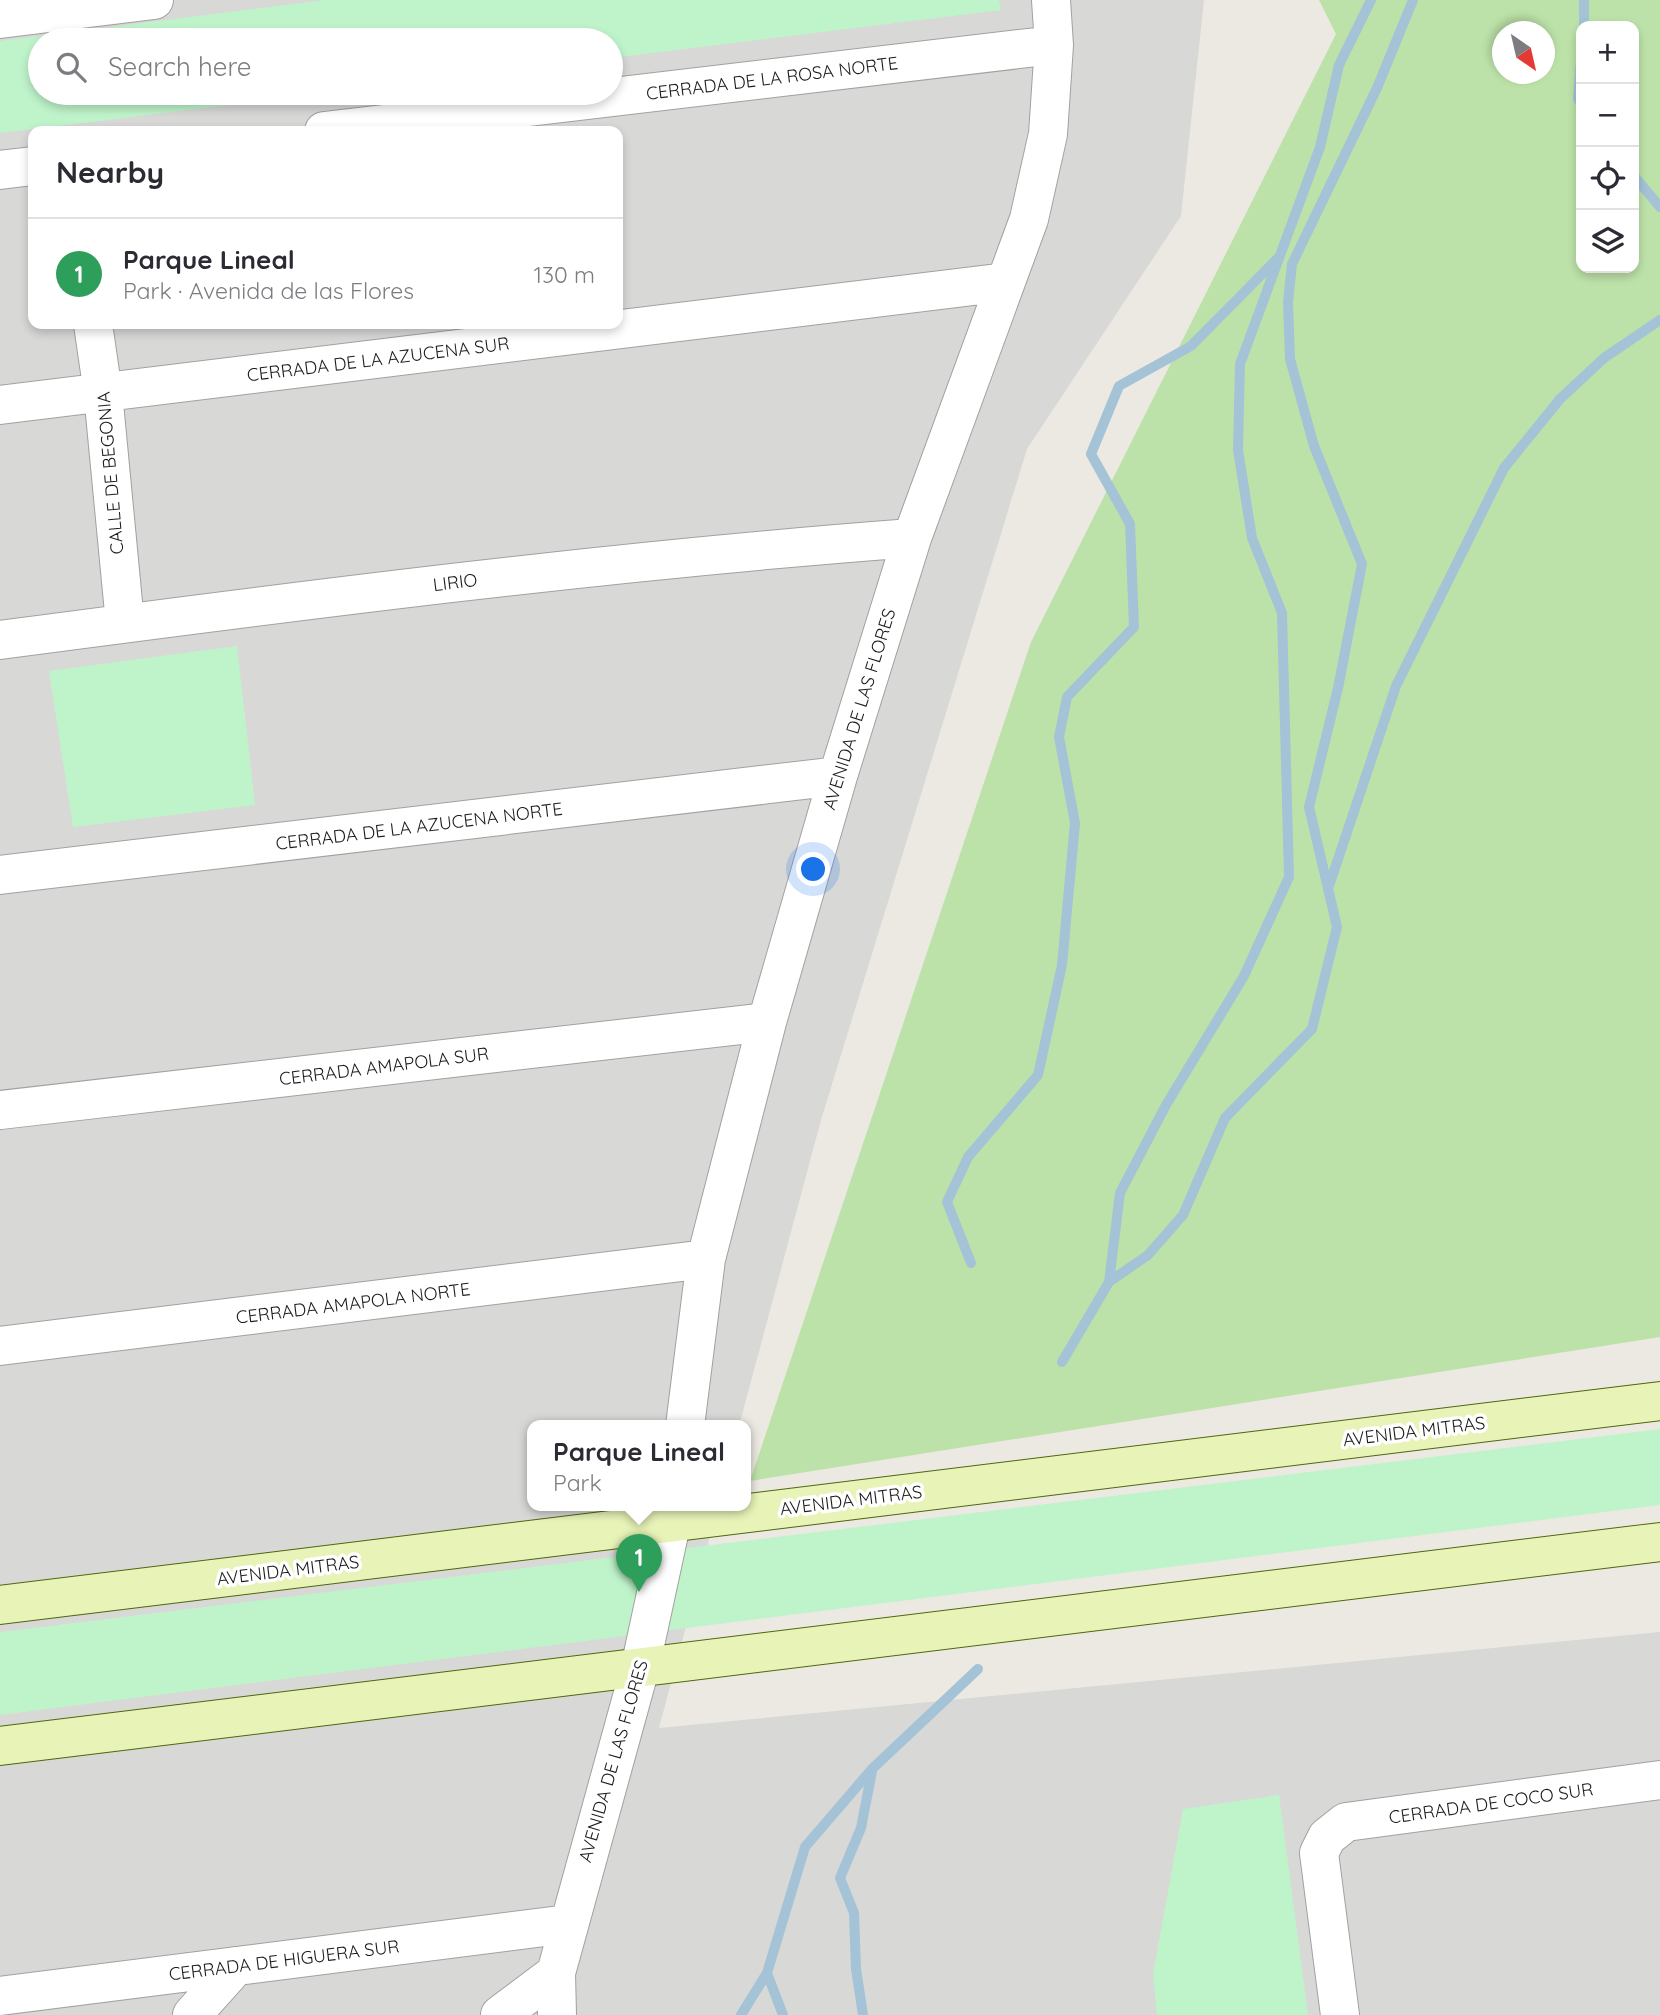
<!DOCTYPE html>
<html lang="en">
<head>
<meta charset="utf-8">
<style>
  body { margin:0; font-family:Quicksand,sans-serif; background:#f2f2f3; color:#2b2b33 }
  .controls { position:absolute; right:21px; top:21px; display:grid; overflow:hidden; border-radius:14px; box-shadow:0 4px 10px #0003 }
  .controls button { width:63px; height:63px; display:grid; place-items:center; padding:0; border:0; border-bottom:2px solid #e1e1e2; background:#fff; color:#2b2b33; font:35px sans-serif }
  .compass { position:absolute; left:1492px; top:21px; width:63px; height:63px; border-radius:50%; background:#fff; box-shadow:0 4px 10px #0003; rotate:146deg }
  .you { position:absolute; left:814px; top:870px; width:24px; height:24px; margin:-18px; border:5px solid #fff; border-radius:50%; background:#1a73e8; box-shadow:0 0 0 10px #1a73e833 }
  .badge { display:grid; place-items:center; width:46px; height:46px; border-radius:50%; background:#ea580c; color:#fff; font-size:23px; font-weight:700 }
  .pin { position:absolute; translate:-50% -58px; filter:drop-shadow(0 2px 4px #0008) }
  .pin::after { content:''; position:absolute; top:37px; width:24px; height:21px; background:inherit; clip-path:polygon(0 0,100% 0,50% 100%) }
  .popup { position:absolute; left:527px; top:1420px; width:224px; height:91px; box-sizing:border-box; display:grid; place-content:center; border-radius:14px; background:#fff; filter:drop-shadow(0 2px 5px #0005); font-size:23px; white-space:nowrap; color:#7c7c81 }
  .popup b { font-size:26px; color:#2b2b33 }
  .popup::after { content:''; position:absolute; left:50%; top:100%; margin-left:-14px; border:14px solid transparent; border-top-color:#fff }
  .list { margin:0; padding:0; list-style:none }
  h2 { display:flex; justify-content:space-between; align-items:center; height:91px; margin:0; padding:0 28px; font-size:30px }
  h2 small { font-size:23px; font-weight:400; color:#7c7c81 }
  .list li { display:grid; grid-template-columns:46px 1fr auto; gap:21px; align-items:center; box-sizing:border-box; height:112px; padding:0 28px; border-top:2px solid #e1e1e2 }
  .list b { display:block; font-size:26px; white-space:nowrap }
  .list p { margin:0; font-size:23px; white-space:nowrap; color:#7c7c81 }
  .list em { font-size:23px; font-style:normal; color:#7c7c81 }
  .icon { flex:none; width:38px; height:38px; fill:none; stroke:currentColor; stroke-width:2; stroke-linecap:round; stroke-linejoin:round }
  .map { position:relative; flex:none; width:1660px; height:2015px; overflow:hidden }
  .search { position:absolute; background:#fff; box-shadow:0 4px 10px #0003; left:28px; top:28px; width:595px; height:77px; display:flex; align-items:center; gap:18px; box-sizing:border-box; padding:0 24px; border-radius:38px; color:#7c7c81; font-size:26px }
  .panel { position:absolute; background:#fff; box-shadow:0 4px 10px #0003; left:28px; top:126px; width:595px; height:203px; border-radius:14px }
  .map>svg:first-child { display:block }
</style>
</head>
<body>
<div class="map">
<svg width="1660" height="2015" viewBox="0 0 1660 2015">
  <rect width="100%" height="100%" fill="#ebe9e1"/>
  <path fill="#d8d8d7" fill-rule="evenodd" d="M0 0H1204L1181 216 1027 449 821 1120 739 1426H532V1506H718L659 1728 1660 1632V2015H0ZM40 40H611V93H40ZM33 131H618V324H33Z"/>
  <path fill="#bde2a9" fill-rule="evenodd" d="M1319 0H1660V1337L750 1481 1031 642 1336 34ZM1581 26H1634V268H1581ZM1502 32H1544V74H1502Z"/>
  <path fill="#bff4cb" d="M326 0H999L1001 10 611 58V40H40V93H327L0 133V41Z
    M237 646 255 805 73 827 49 671Z
    M1660 1429V1505L0 1715V1632Z
    M1279 1795 1308 2015H1157L1153 1974 1183 1809Z"/>
  <g fill="none" stroke-linecap="round" stroke-linejoin="round">
    <path stroke="#a4c3d6" stroke-width="10" d="M1584 26V0
      M1581 59 1578 99 1581 104
      M1634 176 1660 207
      M1329 886 1396 686 1504 468 1560 399 1604 358 1660 320
      M971 1263 947 1202 968 1157 1038 1075 1062 965 1075 823 1059 737 1067 697 1134 627 1130 524 1091 454 1119 386 1191 346 1278 258
      M1109 1282 1120 1193 1166 1105 1244 976 1289 877 1282 613 1252 538 1238 450 1240 364 1320 147 1339 65 1371 0
      M1062 1362 1109 1282 1148 1255 1183 1215 1225 1118 1312 1029 1337 927 1309 807 1338 688 1362 564 1314 446 1290 359 1288 302 1292 264 1377 88 1413 0
      M741 2015 767 1973
      M783 2015 767 1973 805 1847 872 1769 978 1669
      M863 2015 856 1969 854 1913 840 1878 861 1828 872 1771"/>
    <g stroke="#a1a1a1" stroke-width="40">
      <path id="street" d="M0 19 154 0
        M324 131 1054 45
        M0 170 33 166
        M93 324 103 393 125 623
        M0 405 1006 282
        M0 640C303 600 606 561 912 538
        M0 875 838 776
        M0 1110 767 1022
        M0 1346 706 1259
        M685 1426 706 1259 767 1022 838 776 912 538 1029 219 1048 134 1054 45 1051 0
        M0 1996 568 1924
        M192 2015 236 1966
        M500 2015 556 1973
        M557 2015 556 1973 640 1668 675 1506
        M1340 2015 1319 1853 1327 1837 1346 1822 1660 1780"/>
    </g>
    <g stroke="#4f660d" stroke-width="40">
      <path id="secondary" d="M0 1605 1660 1401
        M0 1746 1660 1542"/>
    </g>
    <use href="#street" stroke="#fff" stroke-width="38"/>
    <use href="#secondary" stroke="#e7f3b7" stroke-width="38"/>
  </g>
  <g text-anchor="middle" dominant-baseline="central" stroke-width="7" stroke-linejoin="round" paint-order="stroke">
    <g font-size="18" fill="#1a1a1a" stroke="#fff">
      <text transform="translate(772 78) rotate(-7)">CERRADA DE LA ROSA NORTE</text>
      <text transform="translate(378 359) rotate(-7)">CERRADA DE LA AZUCENA SUR</text>
      <text transform="translate(110 473) rotate(-95)">CALLE DE BEGONIA</text>
      <text transform="translate(455 582) rotate(-7)">LIRIO</text>
      <text transform="translate(859 709) rotate(-73)">AVENIDA DE LAS FLORES</text>
      <text transform="translate(419 826) rotate(-7)">CERRADA DE LA AZUCENA NORTE</text>
      <text transform="translate(384 1066) rotate(-7)">CERRADA AMAPOLA SUR</text>
      <text transform="translate(353 1303) rotate(-7)">CERRADA AMAPOLA NORTE</text>
      <text transform="translate(1414 1431) rotate(-7)">AVENIDA MITRAS</text>
      <text transform="translate(851 1500) rotate(-7)">AVENIDA MITRAS</text>
      <text transform="translate(288 1570) rotate(-7)">AVENIDA MITRAS</text>
      <text transform="translate(613 1761) rotate(-74)">AVENIDA DE LAS FLORES</text>
      <text transform="translate(1491 1803) rotate(-8)">CERRADA DE COCO SUR</text>
      <text transform="translate(284 1960) rotate(-7)">CERRADA DE HIGUERA SUR</text>
    </g>
  </g>
</svg>
<div class="controls">
<button>+</button>
<button>−</button>
<button><svg class="icon" aria-label="locate" viewBox="0 0 24 24"><circle cx="12" cy="12" r="6"/><path d="M12 2v4M12 18v4M2 12h4M18 12h4"/></svg></button>
<button><svg class="icon" aria-label="layers" viewBox="0 0 24 24"><path d="M12 4l9 5-9 5-9-5zM3 14l9 5 9-5"/></svg></button>
</div>
<svg class="compass" viewBox="-18 -18 36 36"><path d="M0-13l5 13h-10z" fill="#e53935"/><path d="M0 13l5-13h-10z" fill="#7c7c81"/></svg>
<div class="you"></div>
<div class="pin badge" style="left:639px;top:1592px;background:#2e9e5b">1</div>
<div class="popup"><b>Parque Lineal</b>Park</div>
<div class="search"><svg class="icon" aria-label="search" viewBox="0 0 24 24"><circle cx="10" cy="10" r="6"/><path d="M15 15l6 6"/></svg>Search here</div>
<section class="panel">
<h2>Nearby<small></small></h2>
<ul class="list">
<li><span class="badge" style="background:#2e9e5b">1</span><div><b>Parque Lineal</b><p>Park · Avenida de las Flores</p></div><em>130 m</em></li>
</ul>
</section>
</div>
</body>
</html>
